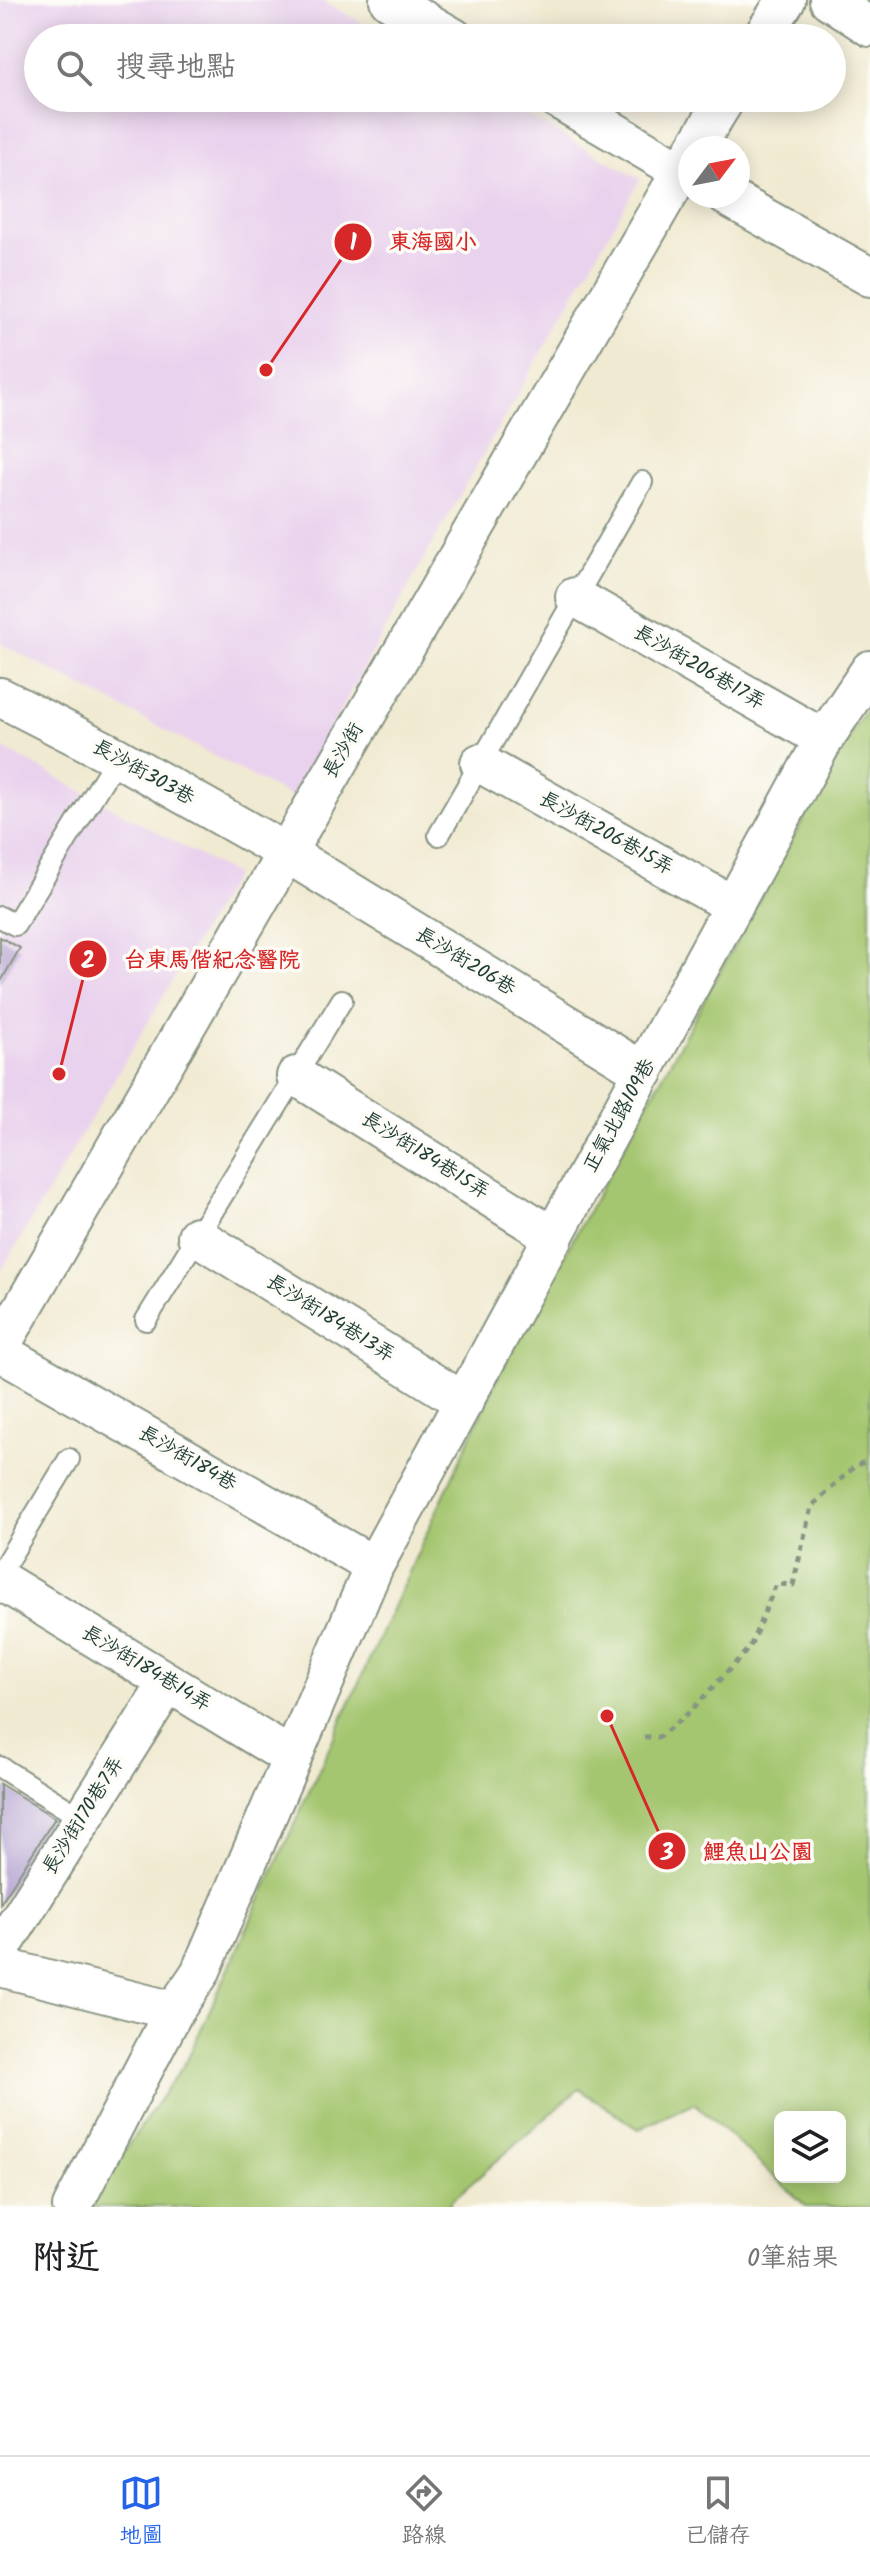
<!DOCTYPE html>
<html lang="zh-TW">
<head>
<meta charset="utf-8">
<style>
  body { margin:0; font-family:Kalam,"LXGW WenKai TC",sans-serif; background:#f6f6f6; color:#202124 }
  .controls { position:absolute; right:24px; bottom:24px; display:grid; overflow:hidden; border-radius:12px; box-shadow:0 4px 20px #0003 }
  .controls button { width:72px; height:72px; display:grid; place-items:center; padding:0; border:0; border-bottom:2px solid #e0e0e0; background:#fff; color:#202124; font:40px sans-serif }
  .compass { position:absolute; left:678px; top:136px; width:72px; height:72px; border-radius:50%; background:#fff; box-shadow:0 4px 20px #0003; rotate:58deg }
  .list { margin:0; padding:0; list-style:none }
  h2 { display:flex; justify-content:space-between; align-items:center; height:104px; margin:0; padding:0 32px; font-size:34px }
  h2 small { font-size:26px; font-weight:400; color:#757577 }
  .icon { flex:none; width:44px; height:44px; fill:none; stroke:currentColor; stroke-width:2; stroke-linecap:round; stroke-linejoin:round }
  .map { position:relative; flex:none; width:870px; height:2207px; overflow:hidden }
  .search { position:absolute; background:#fff; box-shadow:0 4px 20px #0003; left:24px; right:24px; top:24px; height:88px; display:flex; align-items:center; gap:20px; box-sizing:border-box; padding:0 28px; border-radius:44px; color:#757577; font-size:30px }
  .sheet { height:248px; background:#fff }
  nav { display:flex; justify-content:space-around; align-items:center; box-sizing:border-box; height:112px; border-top:2px solid #e0e0e0; background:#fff; font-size:22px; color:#757577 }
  nav a { display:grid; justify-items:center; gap:4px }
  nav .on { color:#2563eb }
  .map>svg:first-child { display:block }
</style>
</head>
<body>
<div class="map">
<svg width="870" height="2207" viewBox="0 0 870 2207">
  <rect width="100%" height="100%" fill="#fdfcf7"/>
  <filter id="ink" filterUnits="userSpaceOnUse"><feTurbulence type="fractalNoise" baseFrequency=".0125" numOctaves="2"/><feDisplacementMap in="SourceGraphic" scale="16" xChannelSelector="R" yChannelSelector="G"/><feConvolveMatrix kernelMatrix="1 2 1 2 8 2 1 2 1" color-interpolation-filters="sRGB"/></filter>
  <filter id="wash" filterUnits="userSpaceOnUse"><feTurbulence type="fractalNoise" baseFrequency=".006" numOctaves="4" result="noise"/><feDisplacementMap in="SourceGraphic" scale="32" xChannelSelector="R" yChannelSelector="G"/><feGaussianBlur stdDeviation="1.8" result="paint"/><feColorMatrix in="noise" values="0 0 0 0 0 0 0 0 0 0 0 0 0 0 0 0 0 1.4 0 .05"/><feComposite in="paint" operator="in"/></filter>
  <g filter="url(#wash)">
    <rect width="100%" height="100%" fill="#f1ead2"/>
    <path fill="#e9d2ed" d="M0 0H321L389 38H38V98H496L640 179 423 560 293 798 0 643Z
      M0 746 235 875 0 1273Z"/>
    <path fill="#a5c66f" stroke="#628252" stroke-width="2" fill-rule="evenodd" d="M870 705V2207H807L694 2103 639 2129 579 2089 451 2201 450 2207H85L187 2060 500 1372 853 729ZM780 2117H840V2177H780Z"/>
    <g id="blocks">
      <path fill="#baaad5" d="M0 937 20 948 0 983Z
        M0 1784 55 1818 0 1904Z"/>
    </g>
  </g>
  <g filter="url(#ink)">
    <use href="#blocks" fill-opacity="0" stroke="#889483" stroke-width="2"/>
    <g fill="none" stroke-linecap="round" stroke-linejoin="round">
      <g stroke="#889483" stroke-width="24">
        <path id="service" d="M439 835 642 482
          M0 917 15 925 117 757
          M146 1320 342 1000
          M0 1573 69 1459
          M0 1767 83 1819"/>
      </g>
      <g stroke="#889483" stroke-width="42">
        <path id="minor" d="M389 0 454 38
          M829 0 870 27
          M762 38 786 0
          M556 98 690 176
          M695 148 726 98
          M726 196 870 277
          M575 597 824 739
          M0 697 117 757 285 852 644 1072
          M480 763 732 905
          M296 1076 554 1237
          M197 1236 464 1402
          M0 1347 690 156
          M0 1352 374 1566
          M0 1580 292 1758
          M0 1950 168 1683
          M0 1967 174 2011
          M72 2207 174 2011 200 1973 374 1566 824 739 870 670"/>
      </g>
      <path stroke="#889483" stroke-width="5" stroke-dasharray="6 6" stroke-linecap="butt" d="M644 1737H659L690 1712 750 1647 776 1584 793 1585 811 1507 854 1467 870 1459"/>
      <use href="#service" stroke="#fff" stroke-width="20"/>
      <use href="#minor" stroke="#fff" stroke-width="38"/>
    </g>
  </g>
  <g text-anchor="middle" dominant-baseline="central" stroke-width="7" stroke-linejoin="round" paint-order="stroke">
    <g font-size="20" fill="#1f3d34" stroke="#fdfcf7">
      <text transform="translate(699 668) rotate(30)">長沙街206巷17弄</text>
      <text transform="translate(344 751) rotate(-60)">長沙街</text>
      <text transform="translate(143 773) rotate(29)">長沙街303巷</text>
      <text transform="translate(606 834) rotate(29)">長沙街206巷15弄</text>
      <text transform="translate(465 962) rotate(31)">長沙街206巷</text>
      <text transform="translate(620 1116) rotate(-61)">正氣北路109巷</text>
      <text transform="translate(425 1156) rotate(32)">長沙街184巷15弄</text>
      <text transform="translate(330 1319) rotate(32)">長沙街184巷13弄</text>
      <text transform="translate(187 1459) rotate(30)">長沙街184巷</text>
      <text transform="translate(146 1669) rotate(31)">長沙街184巷14弄</text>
      <text transform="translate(84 1816) rotate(-58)">長沙街170巷7弄</text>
    </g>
  </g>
  <path fill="none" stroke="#d62828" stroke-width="3" d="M266 370L353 242M59 1074L88 959M607 1716L667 1851"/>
  <g fill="#d62828" stroke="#fdfcf7" stroke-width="3">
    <circle cx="266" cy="370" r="8"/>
    <circle cx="59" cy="1074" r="8"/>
    <circle cx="607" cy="1716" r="8"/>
    <circle cx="353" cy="242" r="20"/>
    <circle cx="88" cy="959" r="20"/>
    <circle cx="667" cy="1851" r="20"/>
  </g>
  <g font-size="24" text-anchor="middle" font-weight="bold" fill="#fff">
    <text x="353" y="250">1</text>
    <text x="88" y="968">2</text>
    <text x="667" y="1860">3</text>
  </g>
  <g font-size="22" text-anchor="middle" font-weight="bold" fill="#d62828" stroke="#fdfcf7" stroke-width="7" stroke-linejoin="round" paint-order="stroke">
    <text x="433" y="249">東海國小</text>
    <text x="212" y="967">台東馬偕紀念醫院</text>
    <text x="758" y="1859">鯉魚山公園</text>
  </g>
</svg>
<div class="controls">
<button><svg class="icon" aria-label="layers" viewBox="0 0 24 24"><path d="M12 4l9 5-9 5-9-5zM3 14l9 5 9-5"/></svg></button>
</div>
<svg class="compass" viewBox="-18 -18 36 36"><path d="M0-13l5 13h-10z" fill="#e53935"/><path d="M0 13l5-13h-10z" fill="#757577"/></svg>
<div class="search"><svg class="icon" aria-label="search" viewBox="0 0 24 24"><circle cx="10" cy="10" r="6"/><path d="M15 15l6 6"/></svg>搜尋地點</div>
</div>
<section class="sheet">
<h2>附近<small>0筆結果</small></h2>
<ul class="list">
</ul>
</section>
<nav>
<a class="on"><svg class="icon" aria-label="map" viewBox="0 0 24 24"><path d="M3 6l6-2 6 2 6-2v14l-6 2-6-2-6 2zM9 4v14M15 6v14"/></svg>地圖</a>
<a><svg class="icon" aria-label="directions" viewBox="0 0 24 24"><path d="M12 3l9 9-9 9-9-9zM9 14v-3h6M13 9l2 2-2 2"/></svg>路線</a>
<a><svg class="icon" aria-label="saved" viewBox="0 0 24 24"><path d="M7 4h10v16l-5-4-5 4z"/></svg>已儲存</a>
</nav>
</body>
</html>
